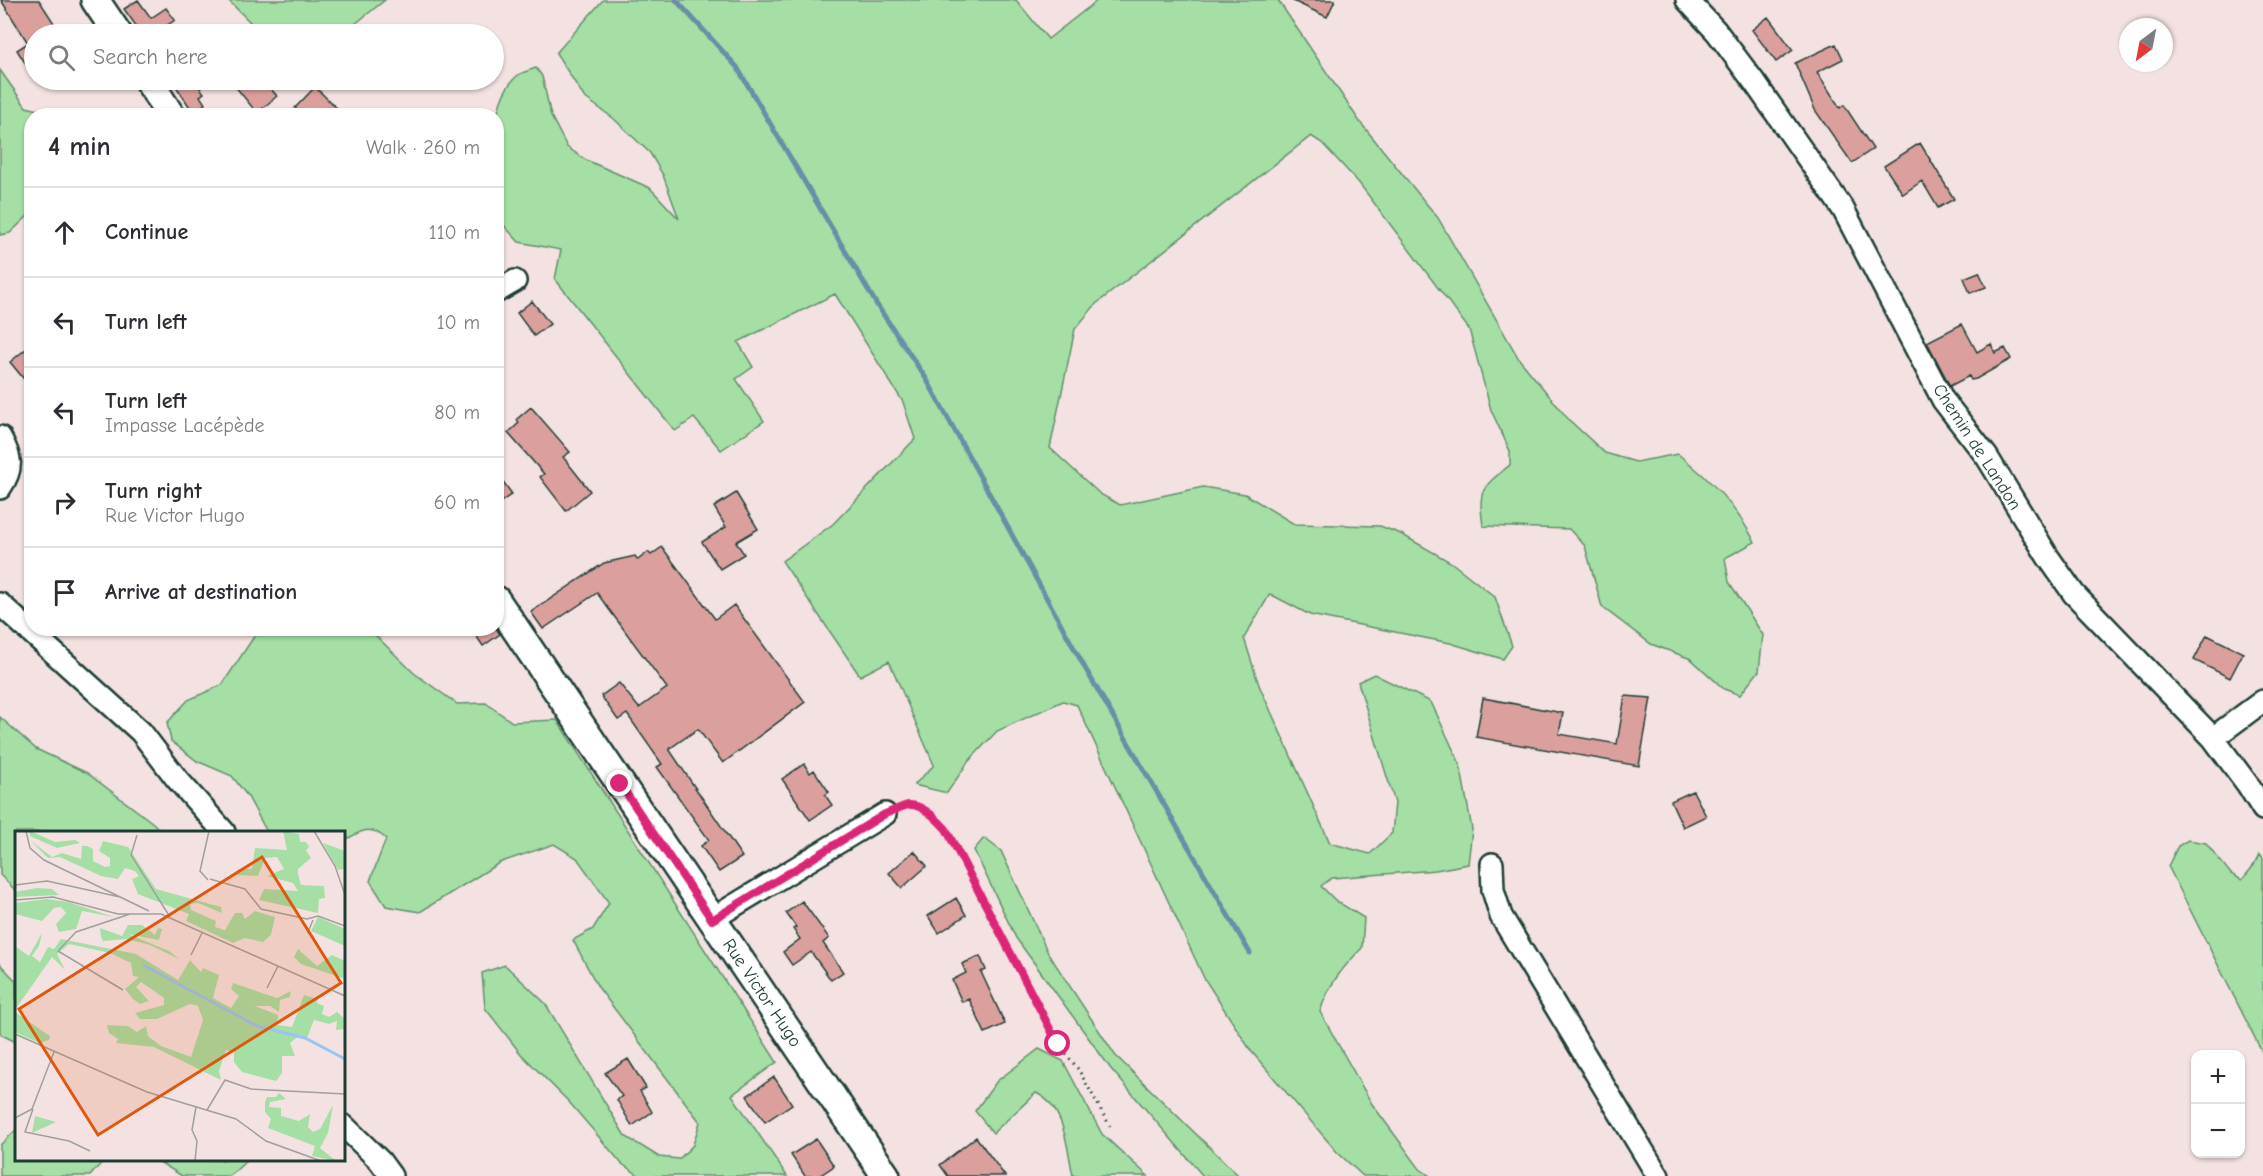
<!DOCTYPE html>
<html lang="en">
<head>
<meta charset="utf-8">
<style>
  body { margin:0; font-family:"Comic Neue",sans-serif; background:#f7f7f7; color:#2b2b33 }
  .controls { position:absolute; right:18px; bottom:18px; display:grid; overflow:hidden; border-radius:12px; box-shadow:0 2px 4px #0004 }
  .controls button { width:54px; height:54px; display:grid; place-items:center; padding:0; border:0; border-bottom:2px solid #e1e1e2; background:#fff; color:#2b2b33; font:30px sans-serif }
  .compass { position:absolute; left:2119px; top:18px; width:54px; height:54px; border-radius:50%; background:#fff; box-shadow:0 2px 4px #0004; rotate:212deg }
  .stop { position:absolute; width:18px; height:18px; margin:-14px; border:4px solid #db2777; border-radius:50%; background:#fff }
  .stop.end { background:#db2777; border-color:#fff; box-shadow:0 2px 6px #0008 }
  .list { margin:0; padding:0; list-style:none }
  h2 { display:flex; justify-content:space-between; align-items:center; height:78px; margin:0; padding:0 24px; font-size:26px }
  h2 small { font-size:20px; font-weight:400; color:#7c7c81 }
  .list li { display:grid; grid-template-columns:39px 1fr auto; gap:18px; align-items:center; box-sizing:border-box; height:90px; padding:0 24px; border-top:2px solid #e1e1e2 }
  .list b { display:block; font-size:22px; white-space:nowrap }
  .list p { margin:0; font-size:20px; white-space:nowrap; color:#7c7c81 }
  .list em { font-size:20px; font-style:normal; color:#7c7c81 }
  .icon { flex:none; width:33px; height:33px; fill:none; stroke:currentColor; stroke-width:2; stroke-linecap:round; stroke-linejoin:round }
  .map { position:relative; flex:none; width:2263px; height:1176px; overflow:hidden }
  .search { position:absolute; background:#fff; box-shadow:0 2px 4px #0004; left:24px; top:24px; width:480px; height:66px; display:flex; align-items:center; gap:15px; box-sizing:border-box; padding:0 21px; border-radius:33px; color:#7c7c81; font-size:22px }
  .panel { position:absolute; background:#fff; box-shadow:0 2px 4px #0004; left:24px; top:108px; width:480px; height:528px; border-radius:24px }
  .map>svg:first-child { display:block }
</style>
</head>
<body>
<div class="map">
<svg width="2263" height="1176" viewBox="0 0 2263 1176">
  <rect width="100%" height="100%" fill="#f4e2e2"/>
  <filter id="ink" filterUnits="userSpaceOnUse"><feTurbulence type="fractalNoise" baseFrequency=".0167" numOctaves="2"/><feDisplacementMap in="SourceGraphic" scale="12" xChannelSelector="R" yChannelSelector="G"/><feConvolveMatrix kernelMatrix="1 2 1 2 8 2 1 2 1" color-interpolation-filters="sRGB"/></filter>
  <g filter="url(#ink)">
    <path fill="#a5dfa5" stroke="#628e6c" stroke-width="1.5" d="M228 0H385L355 24 346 34H262Z
      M603 0H1016L1048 39 1098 0H1278L1360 122 1438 218 1519 359 1569 420 1605 453 1636 462 1678 454C1711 480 1735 505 1755 542L1725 558 1729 582 1763 635 1759 671 1740 695 1724 689 1691 659 1651 644 1602 607 1585 546 1569 529 1483 526C1478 490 1481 488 1510 465V451L1491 410 1469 329 1359 183 1322 143 1311 136 1096 304 1075 329 1050 448 1100 494 1120 505 1203 487 1245 494 1294 524 1380 526 1401 534 1452 563 1495 597 1512 646 1503 659 1450 643 1310 615 1270 594 1244 638 1259 685 1330 843 1370 854 1392 833 1395 803 1358 682 1374 674 1431 702 1460 764 1472 829 1468 864 1436 870 1332 878 1321 886 1336 901 1364 918 1362 948C1343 967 1328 985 1320 1012L1372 1104 1420 1169 1430 1176H1363L1337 1152 1251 1051 1204 978 1077 705 1063 701 997 731 968 762 947 793 914 785 934 765 889 661 860 676 782 561 833 524 915 439 903 402 835 294 738 342 753 367 736 379 764 421 721 450 694 418 675 431 555 279 561 250 519 242 499 220 500 184 497 180C496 147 489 100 518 75 523 72 531 70 536 68L542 76 551 116 567 147 586 160 650 188 679 219 663 175 650 153 613 118 584 97 556 53Z
      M0 70 26 107 60 115 32 116 31 213 10 233 0 235Z
      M259 629H369L414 673 457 704 486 703 512 722 557 720 777 1062 732 1095 787 1176H640L622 1164 569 1102 521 1054 485 1008 482 973 505 965 545 1003 625 1136 659 1157 679 1159 693 1145 700 1122 598 987 573 940 593 929 609 903 577 858 554 844 499 863 420 912 386 906 370 881 386 839C370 824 360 831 344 841V832H267L248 797 232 776 197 761 171 741 167 723 188 700 222 685Z
      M0 717 36 749 87 773 153 823 162 832H16V891L0 875Z
      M984 838 1001 851 1048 953 1115 1055 1239 1176H1203L1111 1069 1016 938 974 850Z
      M2188 840 2206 843 2231 874 2242 880 2254 865 2259 855 2263 858V1054L2168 866 2178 846Z
      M0 964 16 981V1042L0 1034Z
      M1039 1049 1063 1061 1102 1134 1148 1176H1073C1067 1148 1065 1106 1036 1093L993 1133 975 1111 997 1081Z
      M16 1130V1160H104L90 1176H0V1145Z
      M156 1160H245L246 1161 230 1176H182Z"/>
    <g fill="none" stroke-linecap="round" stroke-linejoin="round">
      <path stroke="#688fa7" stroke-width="5" d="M676 0 737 67 877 305 927 380 1085 668 1250 953"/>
    </g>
    <path fill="#dba09e" stroke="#1f3d34" stroke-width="1.5" d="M1 0H39L61 34H34V77L17 50 28 43Z
      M138 0 151 18 166 8 175 20 154 34H142L124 9Z
      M1291 0H1335L1327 17Z
      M1768 17 1793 50 1776 62 1752 30Z
      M1836 44 1843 59 1817 72 1840 108 1844 105 1873 149 1852 163 1815 110 1795 63Z
      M172 80H194L204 93 200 96 205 104 193 112Z
      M230 80H263L277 96 257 113Z
      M315 87 345 116H303L295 108Z
      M1920 143 1954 199 1938 208 1922 181 1903 194 1884 166Z
      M1979 272 1986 287 1970 293 1964 278Z
      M532 301 550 324 534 336 517 313Z
      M1962 324 1977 352 1991 344 1995 353 2005 348 2011 359 1976 379 1971 380 1969 376 1950 386 1927 342Z
      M32 344V389L10 362Z
      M531 407 570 452 563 457 590 491 566 511 540 477 544 474 508 433 519 423 517 419Z
      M496 472 512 494 496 505Z
      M736 493 758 529 736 542 744 554 720 569 702 542 726 527 714 507Z
      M662 547 715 619 734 605 805 702 723 763 698 729 669 749 742 857 719 872 701 846 709 840 657 767 662 764 627 714 618 720 601 696 619 683 639 708 667 688 597 593 543 629 531 612 604 563 635 556 638 560 648 552 651 555Z
      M471 628H496L500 634 483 646Z
      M2207 635 2243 653 2230 678 2194 660Z
      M1625 696 1651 698 1639 766 1476 737 1483 698 1563 713 1559 734 1617 744Z
      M804 764 810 773 814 770 829 792 825 795 832 805 810 820 782 779Z
      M1693 791 1706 816 1683 827 1671 801Z
      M914 851 927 866 902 888 889 873Z
      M956 898 966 915 939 933 928 916Z
      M802 901 829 938 823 943 843 972 831 980 811 952 792 965 783 952 800 939 793 929 796 927 786 913Z
      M980 956 986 970 981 972 1005 1024 985 1033 969 999 962 1002 952 980 966 973 962 964Z
      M628 1059 646 1088 640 1091 652 1112 632 1126 617 1100 622 1096 605 1073Z
      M774 1077 792 1104 765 1122 747 1096Z
      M976 1137 1005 1176H948L940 1165Z
      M816 1139 834 1166 819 1176H805L791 1155Z"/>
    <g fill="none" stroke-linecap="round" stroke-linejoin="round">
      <g stroke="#1f3d34" stroke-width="26">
        <path id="minor" d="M1687 0 1716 31 1755 83 1843 209 1943 400 1987 457 2048 557 2074 594 2213 738 2248 785 2263 809
          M496 292 515 281
          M0 437C11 457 14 468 0 488
          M0 604 141 732 177 779 224 832
          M2213 738 2263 701
          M1492 864 1493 890 1501 916 1658 1176
          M712 919 885 814
          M344 1126 380 1161 391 1176"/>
      </g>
      <g stroke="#1f3d34" stroke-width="32">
        <path id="major" d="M95 0 118 34
          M148 80 171 116
          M496 600 886 1176"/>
      </g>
      <path stroke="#1f3d34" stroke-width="3" stroke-dasharray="1.5 4.5" stroke-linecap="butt" d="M496 432 498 433
        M903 807C919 801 937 818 946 829L1058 1044 1078 1069 1110 1126"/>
      <use href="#minor" stroke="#fff" stroke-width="21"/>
      <use href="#major" stroke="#fff" stroke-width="27"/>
    </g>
  </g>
  <g fill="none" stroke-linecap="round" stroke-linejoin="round" filter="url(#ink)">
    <path stroke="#db2777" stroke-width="8" d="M620 784 712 920 885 814C892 812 901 806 909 805 922 804 938 820 946 829L1058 1044"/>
  </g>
  <g text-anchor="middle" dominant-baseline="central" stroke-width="4.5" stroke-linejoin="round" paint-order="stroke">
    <g font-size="18" fill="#1f3d34" stroke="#fff">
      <text transform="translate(1977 447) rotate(57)">Chemin de Landon</text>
      <text transform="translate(762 993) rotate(56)">Rue Victor Hugo</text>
    </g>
  </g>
  <g transform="translate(15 831)">
    <rect width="330" height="330" fill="#f4e2e2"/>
    <path d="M15 0 40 11 60 9 65 12 42 17 15 5ZM268 0 284 3 285 11H291L294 16 291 19 296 27 283 38V43L286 54 309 55 310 67 304 68 303 82 244 69 249 58 283 60 278 52 252 45 269 38 262 26 250 27 243 45 222 44 223 38H237L240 17 272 19ZM16 10 37 26 47 22 66 28 67 15H72L78 18V30L90 36 95 35V27L84 20 88 10 113 16 141 58 206 76 207 82 183 72 175 73 176 79 201 90 200 96 210 99 220 82H227L230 88 240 80 260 86 256 104 248 111 230 107 218 112 171 90 174 83 123 63 117 48 124 45 120 40 110 37 103 48 86 45 45 26 33 27ZM308 12 330 20 329 38 323 39ZM22 57 37 58 44 64 0 66V61ZM32 68 53 71 99 86 67 80 61 98 44 101 41 93 51 82 46 76 39 77 27 90 0 83V72ZM303 86 330 98V115L296 100ZM113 94H127L140 104 143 97 147 98 144 109 113 103 154 120 164 128 135 114 111 108 88 110 86 106 85 97 107 105ZM27 102 24 115 17 125 25 131 33 116 39 118 46 108 121 123 163 149 175 129 186 141 188 137 204 144 198 167 216 177 224 165 216 158 218 152 262 167 276 160 275 166 265 169 264 181 255 175H240L263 184 262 194 277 196 289 164 303 168 302 172 309 175 307 183 314 186 322 181 330 188V198L321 199 322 190 314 193 299 189 292 207 285 204 275 212 280 225H267V242L261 250 227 241 219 231V221L211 219 204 240 206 249 139 216 101 212 103 208 94 202 92 194 113 195 122 201 131 195 133 205 146 215 176 226 188 189 183 175 175 173 142 188H125L120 182 149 174V167L126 151 121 156 134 170 125 173 118 168 110 158 124 146 118 145 116 132 95 122 54 113 42 123 50 139 37 126 0 179V115L14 125ZM283 118 302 135 317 124 330 130V148L286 133 279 126ZM0 181 35 205 34 209 24 212 0 201ZM264 262 271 268 255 271 254 276 266 277V285L284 290 295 283 293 296 298 301 305 298 318 274 313 302 305 317 321 330 297 325 300 315 253 297 256 288 250 281V271L252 266H261ZM20 285 41 291 17 302Z" fill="#a5dfa5"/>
    <path fill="none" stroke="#99c5f3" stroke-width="3" d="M128 134 242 195 290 207 330 228"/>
    <path fill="none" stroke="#9fa09c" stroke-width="1.5" d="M11 0 15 17 29 29 134 80M299 0 320 35 330 64M122 4 116 24 155 86M195 48 230 58 246 78 292 88 303 85 330 95M193 49 185 40 194 0M0 54 32 50 105 66M0 69 38 66 103 83H146L330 165M298 89 293 101 298 106M176 124 187 102M252 157 263 135M108 159 43 120 61 101 115 83M0 203 132 261 221 288 251 310 306 330M21 268 17 278 39 221M18 278 10 301 54 310 75 320M192 279 210 249 236 258 330 263M0 287 17 278M180 330 182 310 177 299 181 276"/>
    <path fill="#de580e" fill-opacity="0.15" stroke="#de580e" stroke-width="3" d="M247 26 326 152 83 304 4 178Z"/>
    <rect width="330" height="330" fill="none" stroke="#1f3d34" stroke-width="3"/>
  </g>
</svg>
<div class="controls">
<button>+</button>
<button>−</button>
</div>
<svg class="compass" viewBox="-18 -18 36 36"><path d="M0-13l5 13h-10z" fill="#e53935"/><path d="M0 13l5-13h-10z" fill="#7c7c81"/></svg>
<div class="stop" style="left:1058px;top:1044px"></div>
<div class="stop end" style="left:620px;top:784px"></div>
<div class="search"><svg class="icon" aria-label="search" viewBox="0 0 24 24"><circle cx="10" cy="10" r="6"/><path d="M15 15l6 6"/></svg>Search here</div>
<section class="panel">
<h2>4 min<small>Walk · 260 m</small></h2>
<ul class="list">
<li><svg class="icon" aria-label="ahead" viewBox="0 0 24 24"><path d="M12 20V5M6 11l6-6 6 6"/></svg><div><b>Continue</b></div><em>110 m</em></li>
<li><svg class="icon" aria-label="left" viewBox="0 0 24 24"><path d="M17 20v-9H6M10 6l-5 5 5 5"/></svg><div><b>Turn left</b></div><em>10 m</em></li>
<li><svg class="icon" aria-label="left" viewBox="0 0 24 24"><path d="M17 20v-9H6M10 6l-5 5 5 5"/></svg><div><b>Turn left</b><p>Impasse Lacépède</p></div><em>80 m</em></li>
<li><svg class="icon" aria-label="right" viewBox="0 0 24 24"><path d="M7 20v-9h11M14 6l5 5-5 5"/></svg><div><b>Turn right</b><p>Rue Victor Hugo</p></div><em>60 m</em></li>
<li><svg class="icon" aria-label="arrive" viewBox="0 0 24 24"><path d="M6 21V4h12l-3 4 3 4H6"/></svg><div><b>Arrive at destination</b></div></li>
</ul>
</section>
</div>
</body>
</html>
